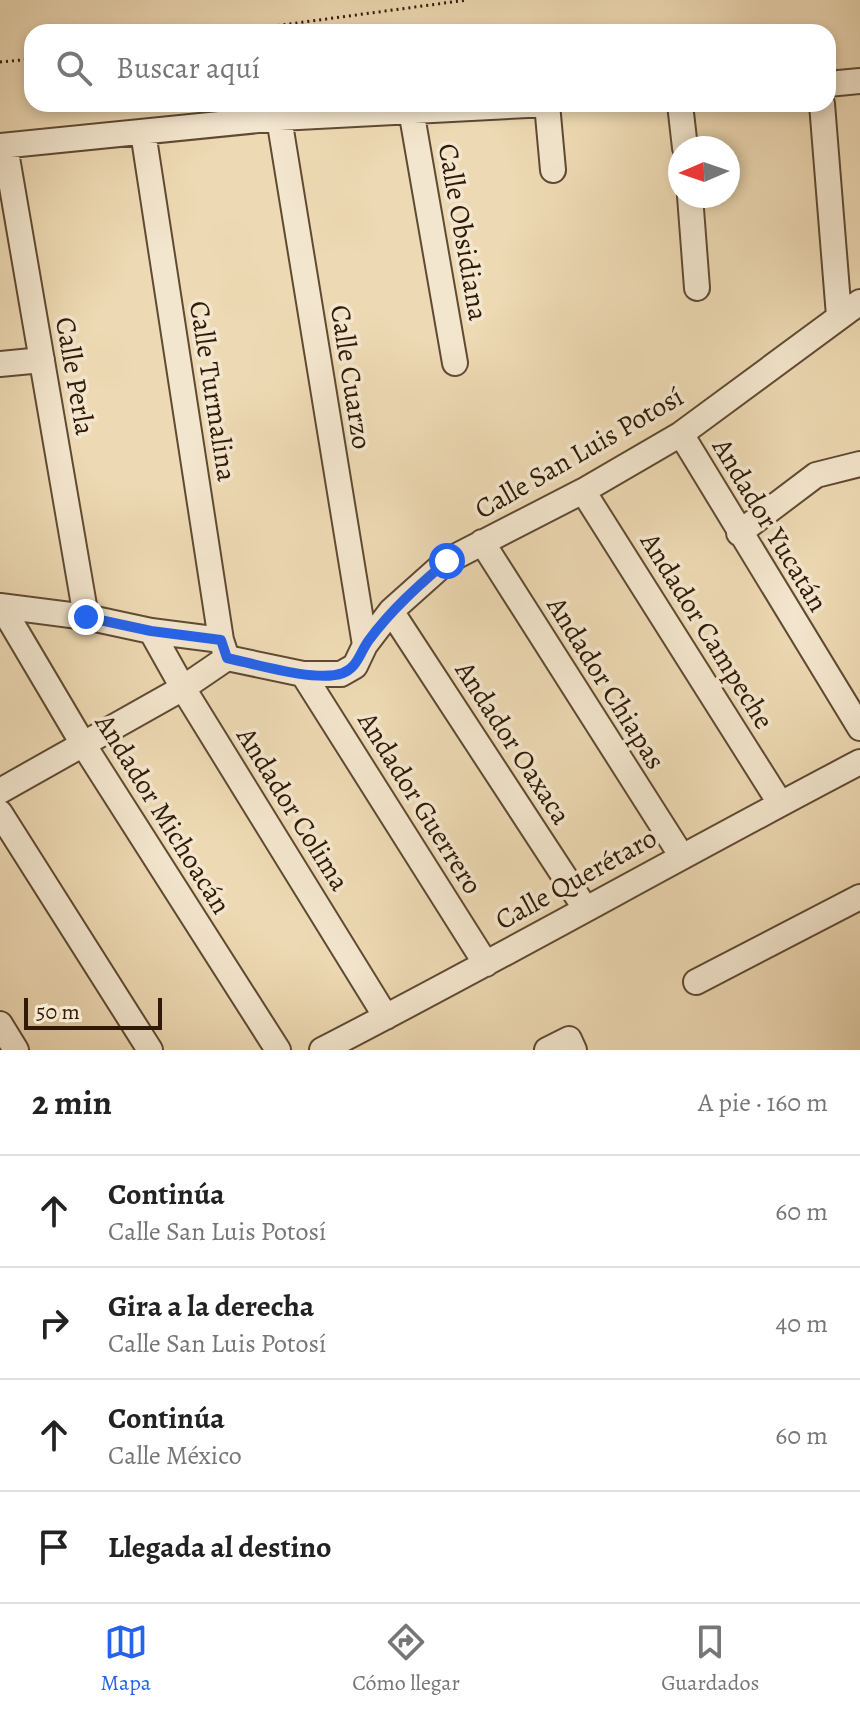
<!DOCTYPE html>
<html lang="es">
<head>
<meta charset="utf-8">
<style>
  body { margin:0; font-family:Alegreya,serif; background:#f2f2f2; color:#222 }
  .compass { position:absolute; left:668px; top:136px; width:72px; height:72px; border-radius:50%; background:#fff; box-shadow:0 4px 12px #0003; rotate:268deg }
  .scale { position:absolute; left:24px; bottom:20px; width:138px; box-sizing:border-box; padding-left:8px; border:4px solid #301a07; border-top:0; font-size:22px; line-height:28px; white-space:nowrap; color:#301a07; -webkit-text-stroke:6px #f3e6ce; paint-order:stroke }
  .stop { position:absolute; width:24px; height:24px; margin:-18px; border:6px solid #2563eb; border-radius:50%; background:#fff }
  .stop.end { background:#2563eb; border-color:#fff; box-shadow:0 2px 8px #0008 }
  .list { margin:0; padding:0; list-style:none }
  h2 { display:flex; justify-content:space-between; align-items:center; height:104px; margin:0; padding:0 32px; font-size:34px }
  h2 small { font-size:26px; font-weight:400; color:#767676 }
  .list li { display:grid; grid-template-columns:52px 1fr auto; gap:24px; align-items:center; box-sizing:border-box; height:112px; padding:0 32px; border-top:2px solid #e0e0e0 }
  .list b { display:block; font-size:30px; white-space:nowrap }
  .list p { margin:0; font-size:26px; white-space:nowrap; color:#767676 }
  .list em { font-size:26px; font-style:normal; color:#767676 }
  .icon { flex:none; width:44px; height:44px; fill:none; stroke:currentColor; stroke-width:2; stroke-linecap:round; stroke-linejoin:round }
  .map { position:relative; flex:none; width:860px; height:1050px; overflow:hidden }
  .search { position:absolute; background:#fff; box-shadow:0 4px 12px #0003; left:24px; right:24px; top:24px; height:88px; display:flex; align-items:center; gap:20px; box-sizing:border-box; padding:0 28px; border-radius:24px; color:#767676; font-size:30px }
  .sheet { height:552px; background:#fff }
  nav { display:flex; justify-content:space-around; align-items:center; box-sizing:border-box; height:112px; border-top:2px solid #e0e0e0; background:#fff; font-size:22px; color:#767676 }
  nav a { display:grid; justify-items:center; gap:4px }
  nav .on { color:#2563eb }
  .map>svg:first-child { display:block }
</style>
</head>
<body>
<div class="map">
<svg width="860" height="1050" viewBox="0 0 860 1050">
  <rect width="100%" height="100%" fill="#edd9b3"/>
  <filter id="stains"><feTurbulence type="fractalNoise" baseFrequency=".0025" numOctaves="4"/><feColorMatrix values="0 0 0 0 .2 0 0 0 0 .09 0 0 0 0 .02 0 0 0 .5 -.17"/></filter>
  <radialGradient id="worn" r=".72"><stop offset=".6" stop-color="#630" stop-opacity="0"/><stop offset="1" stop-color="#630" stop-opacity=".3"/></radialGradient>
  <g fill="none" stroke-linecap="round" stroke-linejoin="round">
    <g stroke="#5f4a32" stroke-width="28">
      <path id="minor" d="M828 84 860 81
        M547 104 553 170
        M680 104 685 148
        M822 104 839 316
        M411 110 455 363
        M279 118 365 645
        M143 132 221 640 227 658
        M0 146 279 118 548 104
        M5 146 86 617
        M690 196 697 288
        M0 364 42 360
        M681 434 860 728
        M583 491 780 803
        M739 533 816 475 860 464
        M482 542 681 855
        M0 606 86 617 151 631 221 640
        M2 607 83 744 278 1050
        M391 611 585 908
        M151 631 183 688 386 1017
        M303 674 486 964
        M0 791 183 688 227 658 303 674H341L355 666 365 645 391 611 447 561 583 491 681 434 860 302
        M0 813 150 1050
        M696 982 860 897
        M0 1024 16 1050
        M322 1050C503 957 680 856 860 762
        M547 1050 569 1039 574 1050"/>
    </g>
    <path stroke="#301a07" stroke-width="3" stroke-dasharray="2 4" stroke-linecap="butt" d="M230 32 467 0
      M0 62 32 59"/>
    <use href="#minor" stroke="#f3e6ce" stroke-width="24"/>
  </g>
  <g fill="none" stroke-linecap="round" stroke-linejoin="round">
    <path stroke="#2563eb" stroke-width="10" d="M86 617 151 631 221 640 227 658C255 664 317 683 343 673 358 667 360 652 369 640 391 610 418 586 447 561"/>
  </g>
  <g text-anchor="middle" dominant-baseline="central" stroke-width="7" stroke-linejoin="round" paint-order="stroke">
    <g font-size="28" fill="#301a07" stroke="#f3e6ce">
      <text transform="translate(463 232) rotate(80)">Calle Obsidiana</text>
      <text transform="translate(75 376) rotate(80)">Calle Perla</text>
      <text transform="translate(351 377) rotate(81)">Calle Cuarzo</text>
      <text transform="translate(213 391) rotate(81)">Calle Turmalina</text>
      <text transform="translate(579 453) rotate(-30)">Calle San Luis Potosí</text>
      <text transform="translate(770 525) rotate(59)">Andador Yucatán</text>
      <text transform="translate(707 631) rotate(58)">Andador Campeche</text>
      <text transform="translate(606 683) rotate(58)">Andador Chiapas</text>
      <text transform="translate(513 743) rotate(57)">Andador Oaxaca</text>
      <text transform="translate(420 803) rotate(58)">Andador Guerrero</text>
      <text transform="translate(293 809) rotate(58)">Andador Colima</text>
      <text transform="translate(163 814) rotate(58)">Andador Michoacán</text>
      <text transform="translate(576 879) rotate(-29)">Calle Querétaro</text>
    </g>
  </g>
  <rect width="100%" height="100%" filter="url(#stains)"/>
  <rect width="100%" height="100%" fill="url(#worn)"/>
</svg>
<svg class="compass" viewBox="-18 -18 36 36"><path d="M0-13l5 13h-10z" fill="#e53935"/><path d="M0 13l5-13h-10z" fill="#767676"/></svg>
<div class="scale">50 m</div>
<div class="stop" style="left:447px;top:561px"></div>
<div class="stop end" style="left:86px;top:617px"></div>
<div class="search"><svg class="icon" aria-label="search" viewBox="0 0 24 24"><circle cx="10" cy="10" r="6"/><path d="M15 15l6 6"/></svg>Buscar aquí</div>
</div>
<section class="sheet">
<h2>2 min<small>A pie · 160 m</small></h2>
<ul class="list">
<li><svg class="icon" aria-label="ahead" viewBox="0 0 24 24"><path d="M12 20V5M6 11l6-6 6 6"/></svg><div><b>Continúa</b><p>Calle San Luis Potosí</p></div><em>60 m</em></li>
<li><svg class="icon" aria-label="right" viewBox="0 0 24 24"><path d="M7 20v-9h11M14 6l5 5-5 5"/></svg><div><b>Gira a la derecha</b><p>Calle San Luis Potosí</p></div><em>40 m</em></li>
<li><svg class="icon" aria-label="ahead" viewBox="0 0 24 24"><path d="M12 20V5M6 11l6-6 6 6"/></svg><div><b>Continúa</b><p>Calle México</p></div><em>60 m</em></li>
<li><svg class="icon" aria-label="arrive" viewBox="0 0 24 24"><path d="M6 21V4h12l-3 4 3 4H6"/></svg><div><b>Llegada al destino</b></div></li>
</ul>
</section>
<nav>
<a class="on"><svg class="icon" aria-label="map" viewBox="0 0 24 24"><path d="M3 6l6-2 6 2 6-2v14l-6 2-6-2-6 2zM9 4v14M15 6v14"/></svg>Mapa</a>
<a><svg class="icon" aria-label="directions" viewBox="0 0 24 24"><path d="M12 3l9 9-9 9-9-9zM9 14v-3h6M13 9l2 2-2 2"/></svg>Cómo llegar</a>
<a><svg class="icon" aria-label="saved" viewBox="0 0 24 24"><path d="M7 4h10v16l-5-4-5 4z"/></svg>Guardados</a>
</nav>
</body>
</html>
